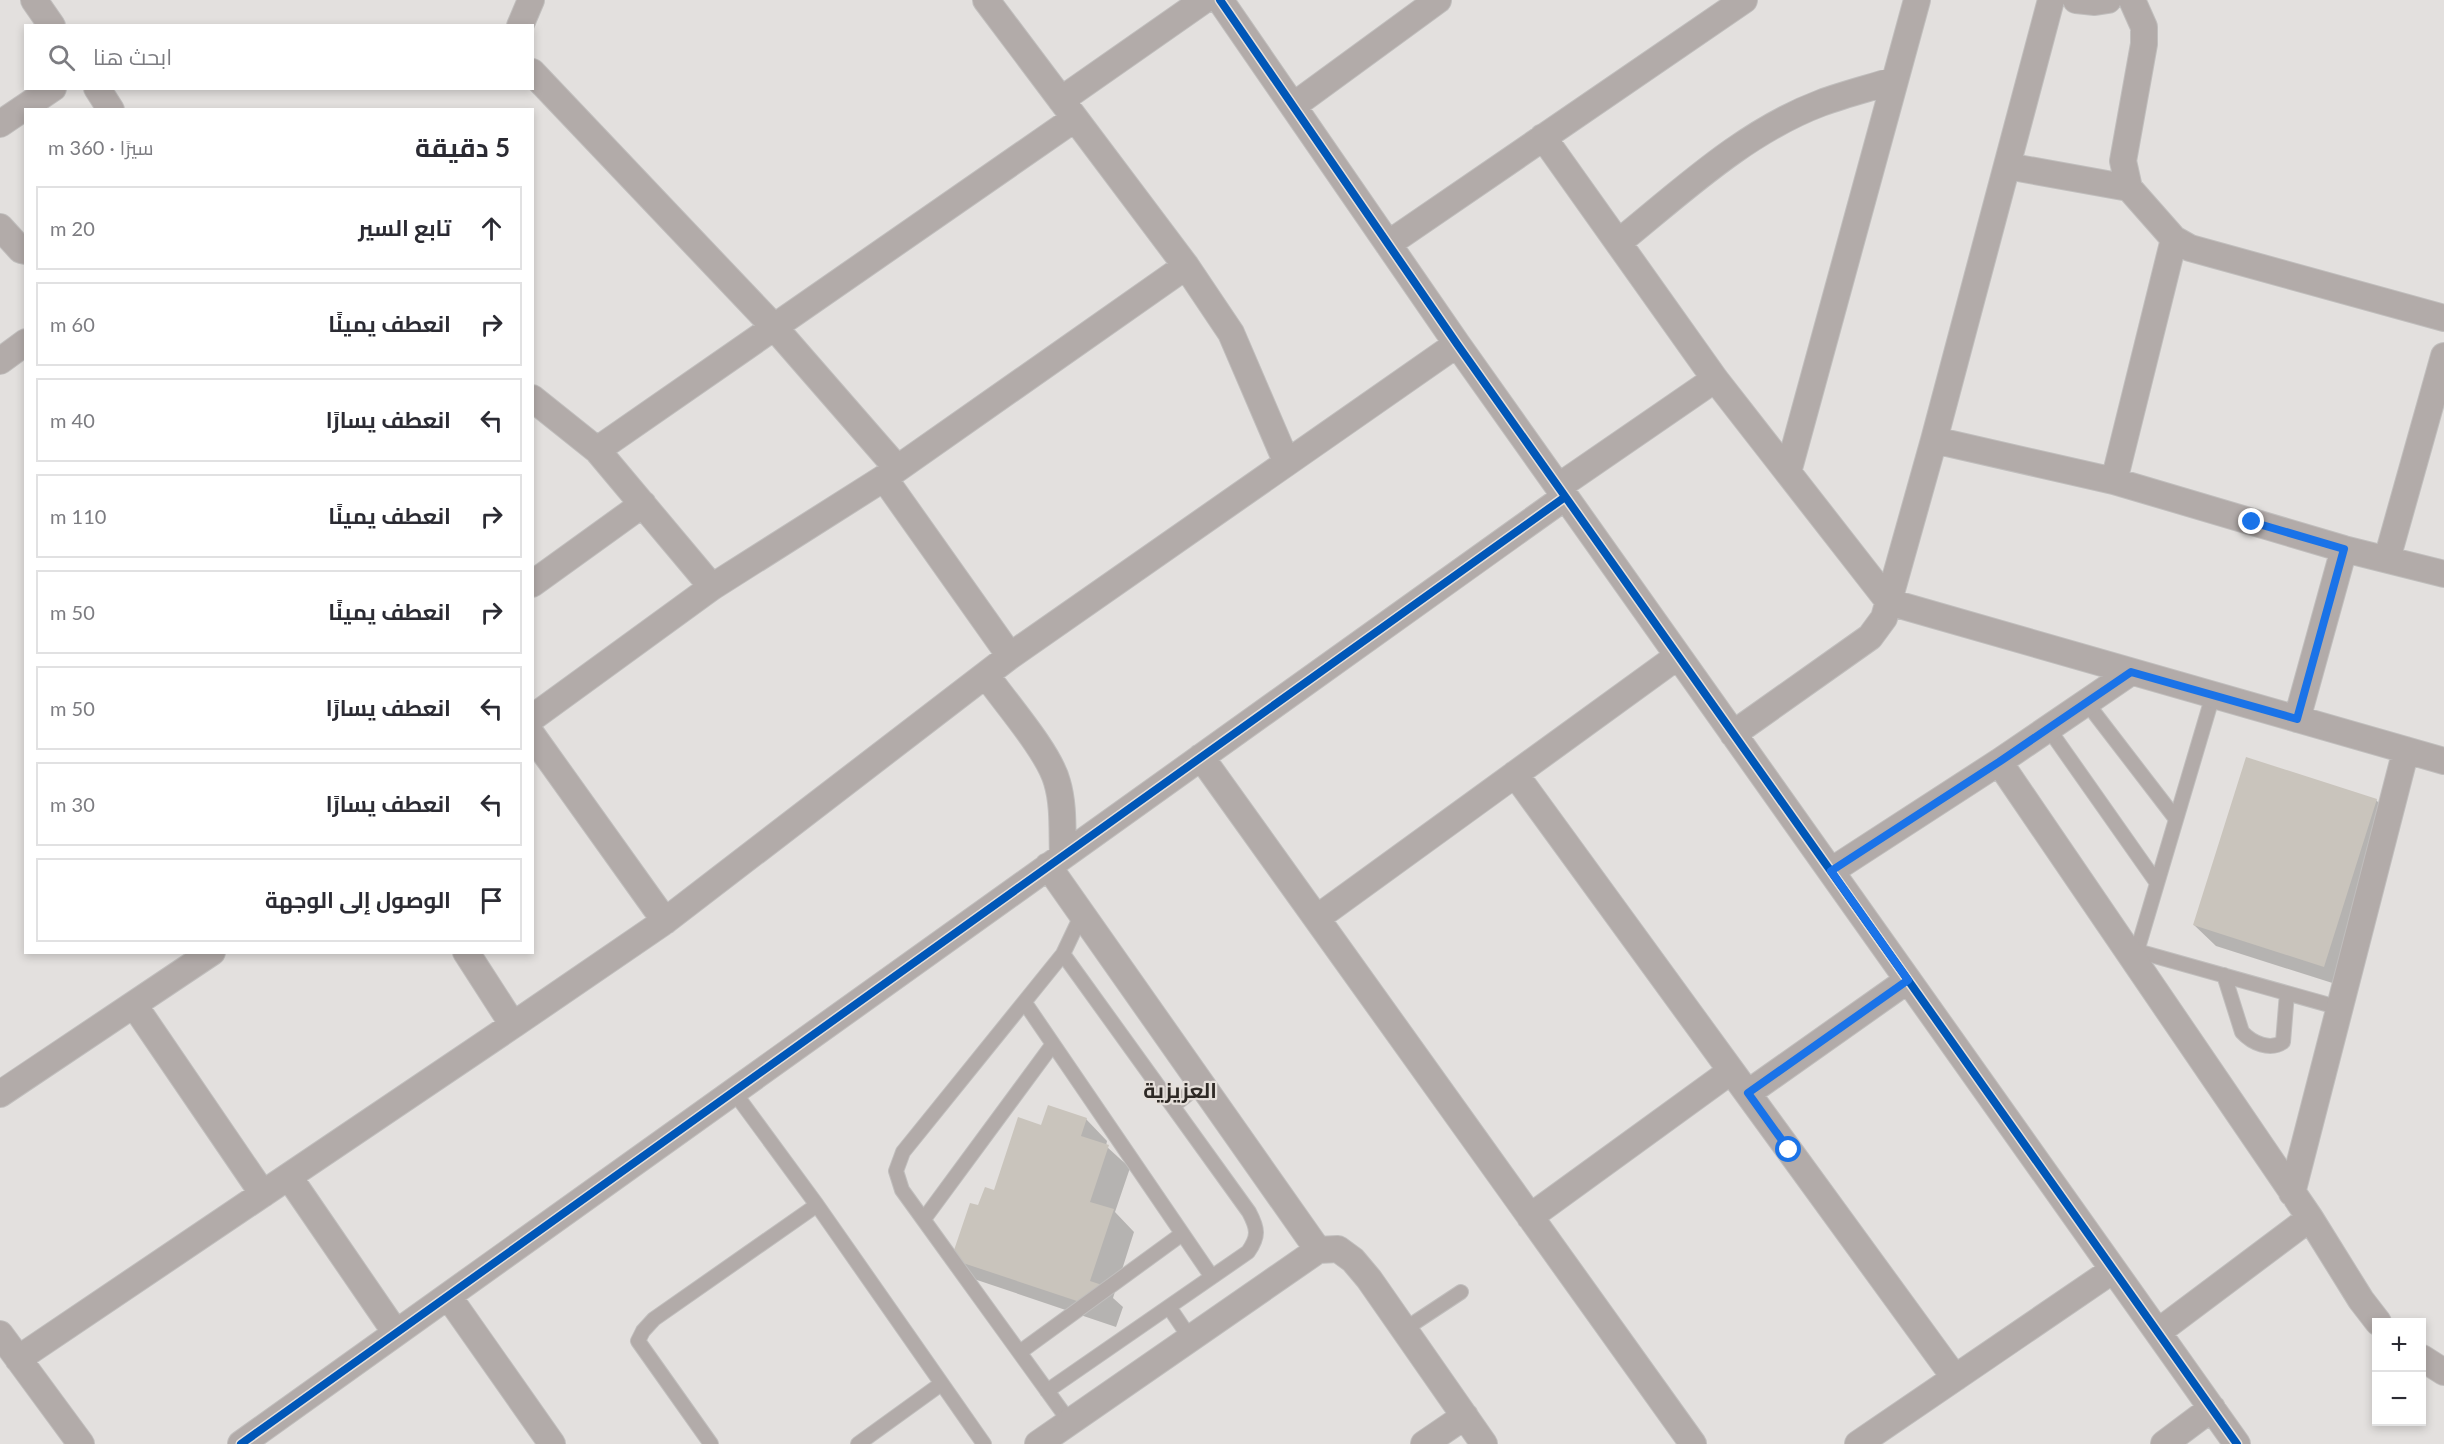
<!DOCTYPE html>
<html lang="ar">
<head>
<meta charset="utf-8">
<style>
  body { margin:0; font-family:Lato,Cairo,sans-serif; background:#f2f2f3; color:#2b2b33; direction:rtl }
  .controls { position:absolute; right:18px; bottom:18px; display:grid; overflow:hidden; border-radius:0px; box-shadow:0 3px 9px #0003 }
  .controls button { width:54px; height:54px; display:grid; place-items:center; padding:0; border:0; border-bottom:2px solid #e1e1e2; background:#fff; color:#2b2b33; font:30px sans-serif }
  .stop { position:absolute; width:18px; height:18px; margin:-14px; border:4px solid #1a73e8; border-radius:50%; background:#fff }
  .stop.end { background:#1a73e8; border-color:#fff; box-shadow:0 2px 6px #0008 }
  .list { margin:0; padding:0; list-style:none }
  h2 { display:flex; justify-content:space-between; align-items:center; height:78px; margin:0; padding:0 24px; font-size:26px }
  h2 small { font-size:20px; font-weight:400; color:#7c7c81 }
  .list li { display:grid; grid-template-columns:39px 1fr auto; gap:18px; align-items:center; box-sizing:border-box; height:84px; margin:0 12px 12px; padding:0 12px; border:2px solid #e1e1e2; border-radius:0px }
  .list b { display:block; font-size:22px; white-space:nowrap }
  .list em { font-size:20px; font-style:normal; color:#7c7c81 }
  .icon { flex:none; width:33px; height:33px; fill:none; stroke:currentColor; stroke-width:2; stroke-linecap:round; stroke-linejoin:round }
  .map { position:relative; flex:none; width:2444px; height:1444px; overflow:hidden; direction:ltr }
  .search { position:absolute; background:#fff; box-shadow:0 3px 9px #0003; left:24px; top:24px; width:510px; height:66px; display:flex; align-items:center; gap:15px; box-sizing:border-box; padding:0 21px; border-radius:0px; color:#7c7c81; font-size:22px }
  .panel { position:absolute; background:#fff; box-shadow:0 3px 9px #0003; left:24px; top:108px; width:510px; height:846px; border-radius:0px; direction:rtl }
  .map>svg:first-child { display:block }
</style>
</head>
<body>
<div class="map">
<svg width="2444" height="1444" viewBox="0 0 2444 1444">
  <rect width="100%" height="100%" fill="#e3e0de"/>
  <path fill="#0003" d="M2376 800 2397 822 2345 987 2216 946 2194 925Z
    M1086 1119 1107 1141 1106 1146 1130 1168 1115 1212 1134 1232 1113 1298 1123 1307 1116 1327 974 1279 953 1258 979 1207 995 1192 1042 1127Z"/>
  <path fill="#c9c4bc" d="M2246 757 2377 799 2324 967 2193 925Z
    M1048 1105 1087 1118 1081 1136 1109 1145 1090 1202 1114 1209 1090 1281 1102 1285 1095 1307 951 1259 970 1203 978 1205 985 1187 994 1190 1018 1117 1041 1125Z"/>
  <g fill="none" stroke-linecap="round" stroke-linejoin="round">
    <g stroke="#c0bebd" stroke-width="16">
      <path id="service" d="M2086 702 2176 819
        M2048 728 2157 883
        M2137 951 2340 1008
        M2132 957 2137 951 2213 695
        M2224 975 2242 1032C2252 1043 2270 1051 2283 1042L2287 993
        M1025 1003 1212 1277
        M734 1092 817 1205 984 1444
        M1173 1106 1201 1084
        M924 1219 1053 1044
        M1169 1307 1190 1338
        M1405 1329 1461 1292
        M1020 1352 1182 1234
        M1047 1391 1248 1252C1259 1236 1258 1229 1249 1212L1063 954
        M1069 1421 902 1190 896 1171 903 1152 1063 954 1082 914
        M711 1444 638 1341 643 1331 654 1319 817 1205
        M858 1444 941 1384"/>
    </g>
    <g stroke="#c0bebd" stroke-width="28">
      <path id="minor" d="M34 0 52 26
        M986 0 1186 266 1231 333 1286 461
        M1220 0 1457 344 2237 1444
        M2076 0 2095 2 2108 0
        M2132 0 2144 27V44L2123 161 2129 188 2174 239 2190 248 2444 318
        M520 26 531 0
        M532 72 775 328 897 468
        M97 88 111 110
        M1061 100 1204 0
        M1293 106 1438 0
        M0 124 53 88
        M1543 137 1715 379 1889 602 2444 761
        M2007 166 2129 188
        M0 227 21 250 26 251
        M1619 242C1681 192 1744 132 1821 103 1845 94 1870 88 1895 80
        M1388 244 1744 0
        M0 361 26 342
        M532 398 597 450 712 587
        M1934 440 2114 481 2344 549 2444 574
        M597 450 1074 119
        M1788 472 1917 0
        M884 478 1010 656
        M2114 481 2174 239
        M1558 487 1715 379
        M2387 559 2444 356
        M532 584 643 504
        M986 675C1005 702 1049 752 1057 782 1064 805 1062 831 1063 856
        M532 718 712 587 884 478 1186 266
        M2297 719 2344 549
        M1733 734 1870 637 1884 618 1934 440 2051 0
        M532 735 665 921
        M1201 757 1693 1444
        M1999 762 2310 1218 2361 1300 2378 1322
        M1515 774 1955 1378
        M1048 866 1318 1250
        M1831 871 1999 762 2131 672
        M1317 918 1678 656
        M134 1005 263 1194
        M513 1025 665 921 1010 656 1457 344
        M1748 1093 1908 980
        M0 1094 212 952
        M289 1177 396 1333
        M2292 1193 2406 750
        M1530 1217 1731 1071
        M448 1296 552 1444
        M2158 1332 2310 1218
        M0 1334 81 1444
        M2422 1358 2444 1372
        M18 1359 513 1025 466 952
        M241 1444 1565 497
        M1038 1444 1318 1250 1338 1249 1353 1260 1369 1279 1484 1444
        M1424 1444 1465 1416
        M1858 1444 2113 1270
        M2164 1444 2212 1408"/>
    </g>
    <use href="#service" stroke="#b2aba9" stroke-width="14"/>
    <use href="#minor" stroke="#b2aba9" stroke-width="26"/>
    <g stroke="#e6e0db" stroke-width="11">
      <path id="cycleway" d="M1220 0 1457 344 2237 1444
        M241 1444 1565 497"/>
    </g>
    <use href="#cycleway" stroke="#0057b8" stroke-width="8"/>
  </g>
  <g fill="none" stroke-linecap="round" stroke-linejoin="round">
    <path stroke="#1a73e8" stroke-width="8" d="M1789 1150 1748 1093 1908 980 1831 871 1999 762 2131 672 2297 719 2344 549 2252 522"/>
  </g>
  <g text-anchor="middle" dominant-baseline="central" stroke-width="4.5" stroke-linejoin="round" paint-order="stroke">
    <g font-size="21" font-weight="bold" fill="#2e2925" stroke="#e6e0db">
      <text x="1180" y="1089">العزيزية</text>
    </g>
  </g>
</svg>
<div class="controls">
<button>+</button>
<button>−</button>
</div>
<div class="stop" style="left:1789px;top:1150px"></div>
<div class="stop end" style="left:2252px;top:522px"></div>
<div class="search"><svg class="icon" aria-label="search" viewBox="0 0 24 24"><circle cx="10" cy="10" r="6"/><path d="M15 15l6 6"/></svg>ابحث هنا</div>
<section class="panel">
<h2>5 دقيقة<small>سيرًا · 360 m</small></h2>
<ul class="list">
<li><svg class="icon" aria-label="ahead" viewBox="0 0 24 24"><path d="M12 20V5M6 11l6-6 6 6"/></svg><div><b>تابع السير</b></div><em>20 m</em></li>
<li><svg class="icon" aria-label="right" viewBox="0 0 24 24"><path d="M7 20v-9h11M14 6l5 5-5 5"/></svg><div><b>انعطف يمينًا</b></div><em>60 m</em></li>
<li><svg class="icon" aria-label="left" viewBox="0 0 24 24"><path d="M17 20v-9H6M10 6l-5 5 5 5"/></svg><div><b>انعطف يسارًا</b></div><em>40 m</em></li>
<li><svg class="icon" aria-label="right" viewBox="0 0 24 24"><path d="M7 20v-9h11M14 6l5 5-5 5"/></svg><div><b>انعطف يمينًا</b></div><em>110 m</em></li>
<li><svg class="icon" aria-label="right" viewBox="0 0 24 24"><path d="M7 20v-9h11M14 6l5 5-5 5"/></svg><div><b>انعطف يمينًا</b></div><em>50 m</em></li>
<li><svg class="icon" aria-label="left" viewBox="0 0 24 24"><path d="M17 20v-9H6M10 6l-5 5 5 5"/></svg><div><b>انعطف يسارًا</b></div><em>50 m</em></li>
<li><svg class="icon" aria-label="left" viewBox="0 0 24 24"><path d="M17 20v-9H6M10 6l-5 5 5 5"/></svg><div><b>انعطف يسارًا</b></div><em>30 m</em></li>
<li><svg class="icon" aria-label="arrive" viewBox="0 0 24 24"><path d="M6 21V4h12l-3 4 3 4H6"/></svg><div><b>الوصول إلى الوجهة</b></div></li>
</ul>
</section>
</div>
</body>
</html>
